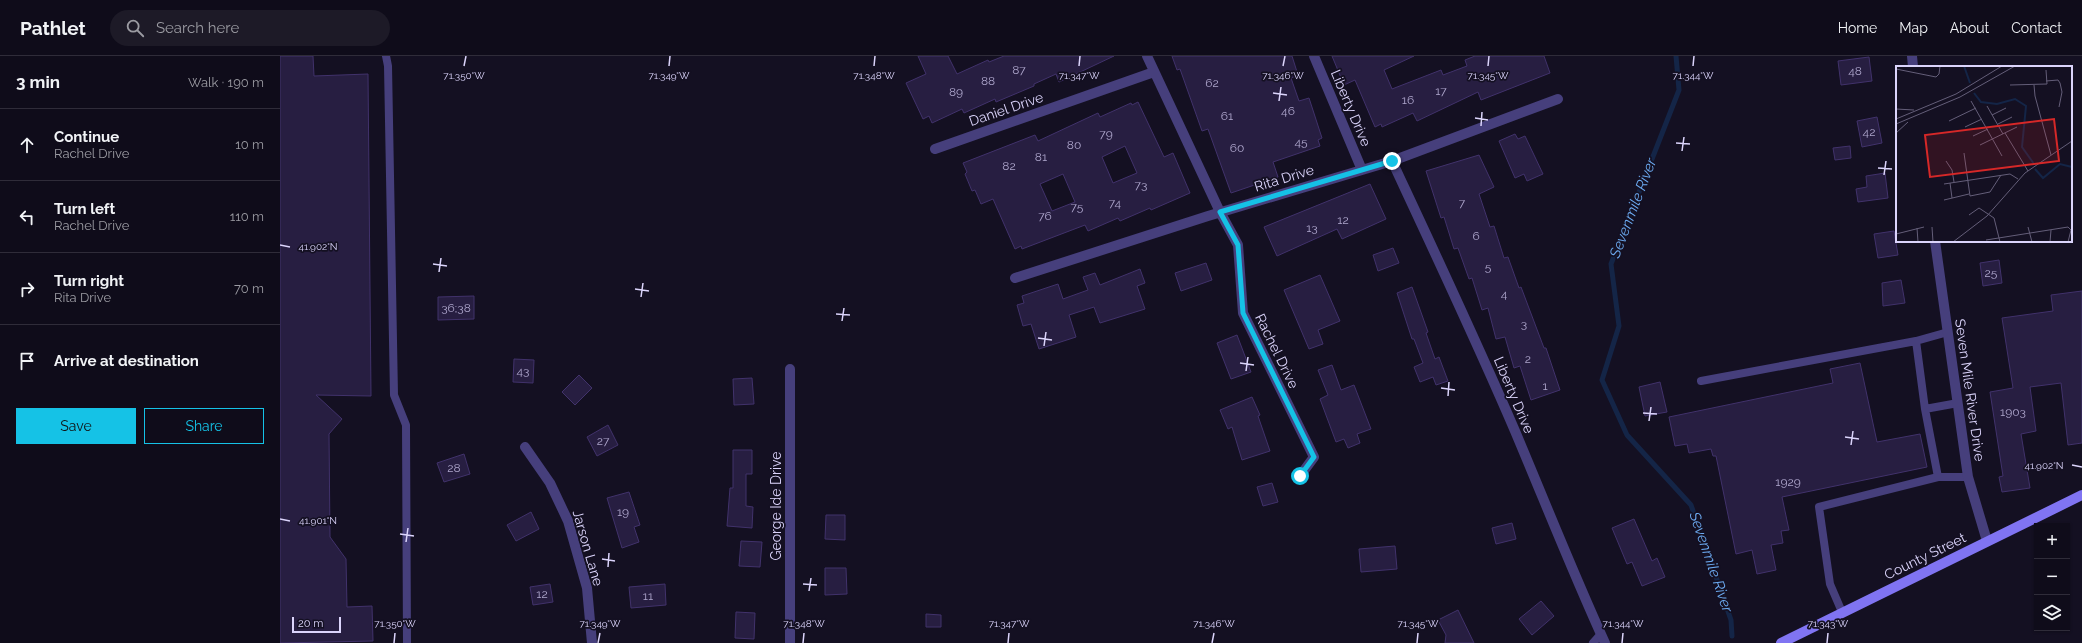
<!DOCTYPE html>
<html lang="en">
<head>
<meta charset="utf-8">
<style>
  body { margin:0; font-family:Raleway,sans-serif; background:#1d1a27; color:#f1f3f6 }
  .controls { position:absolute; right:12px; bottom:12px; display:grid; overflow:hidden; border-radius:0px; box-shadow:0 1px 3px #0004 }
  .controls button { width:36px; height:36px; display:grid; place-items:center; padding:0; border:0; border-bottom:1px solid #2f2c39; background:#0f0c1a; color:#f1f3f6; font:20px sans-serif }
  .scale { position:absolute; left:12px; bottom:10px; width:49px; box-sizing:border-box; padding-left:4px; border:2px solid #dbd4fb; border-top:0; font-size:11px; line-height:14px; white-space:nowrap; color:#dbd4fb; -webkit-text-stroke:3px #141022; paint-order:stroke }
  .stop { position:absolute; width:12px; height:12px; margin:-9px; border:3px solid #15c2e6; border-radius:50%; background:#fff }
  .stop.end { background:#15c2e6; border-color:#fff; box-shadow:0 1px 4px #0008 }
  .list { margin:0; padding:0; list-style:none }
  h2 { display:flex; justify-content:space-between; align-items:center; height:52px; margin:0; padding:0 16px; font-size:17px }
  h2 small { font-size:13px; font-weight:400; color:#9b9ba2 }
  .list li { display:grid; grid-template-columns:26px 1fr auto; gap:12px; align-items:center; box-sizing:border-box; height:72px; padding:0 16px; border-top:1px solid #2f2c39 }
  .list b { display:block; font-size:15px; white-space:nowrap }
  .list p { margin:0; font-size:13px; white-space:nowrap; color:#9b9ba2 }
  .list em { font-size:13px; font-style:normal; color:#9b9ba2 }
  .actions { display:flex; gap:8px; padding:12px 16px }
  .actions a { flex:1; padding:9px 0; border:1px solid #15c2e6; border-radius:0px; text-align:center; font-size:14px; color:#15c2e6 }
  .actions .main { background:#15c2e6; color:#111 }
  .icon { flex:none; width:22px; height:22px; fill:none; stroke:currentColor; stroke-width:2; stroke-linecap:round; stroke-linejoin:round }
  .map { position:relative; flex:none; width:1802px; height:587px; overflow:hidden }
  header { display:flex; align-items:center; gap:24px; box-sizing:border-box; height:56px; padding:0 20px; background:#0f0c1a; border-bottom:1px solid #2f2c39 }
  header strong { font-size:19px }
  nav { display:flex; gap:22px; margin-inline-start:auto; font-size:14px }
  .search { width:280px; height:36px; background:#1d1a27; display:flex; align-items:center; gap:10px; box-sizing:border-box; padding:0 14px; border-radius:22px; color:#9b9ba2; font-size:15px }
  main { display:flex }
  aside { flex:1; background:#0f0c1a }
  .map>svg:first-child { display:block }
</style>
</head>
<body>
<header>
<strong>Pathlet</strong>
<div class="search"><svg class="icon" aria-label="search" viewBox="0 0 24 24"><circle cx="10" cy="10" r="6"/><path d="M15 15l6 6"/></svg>Search here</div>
<nav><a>Home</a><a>Map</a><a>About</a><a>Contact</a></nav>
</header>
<main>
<aside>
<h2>3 min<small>Walk · 190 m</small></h2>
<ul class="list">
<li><svg class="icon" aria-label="ahead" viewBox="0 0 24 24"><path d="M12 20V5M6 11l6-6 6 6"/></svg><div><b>Continue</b><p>Rachel Drive</p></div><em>10 m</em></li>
<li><svg class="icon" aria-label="left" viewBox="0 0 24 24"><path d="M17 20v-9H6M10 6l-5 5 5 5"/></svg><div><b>Turn left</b><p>Rachel Drive</p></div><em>110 m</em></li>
<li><svg class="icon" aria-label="right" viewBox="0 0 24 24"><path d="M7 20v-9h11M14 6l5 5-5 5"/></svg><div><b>Turn right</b><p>Rita Drive</p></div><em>70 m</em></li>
<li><svg class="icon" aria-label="arrive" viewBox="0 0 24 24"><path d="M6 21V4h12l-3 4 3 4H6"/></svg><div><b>Arrive at destination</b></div></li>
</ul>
<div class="actions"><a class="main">Save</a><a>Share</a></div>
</aside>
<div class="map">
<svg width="1802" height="587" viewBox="0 0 1802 587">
  <rect width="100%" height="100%" fill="#141022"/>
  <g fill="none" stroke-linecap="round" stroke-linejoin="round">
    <path stroke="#142547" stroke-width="5" d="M1396 0 1399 34 1331 208 1339 270 1322 324 1347 379 1411 449 1451 564 1452 580"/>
  </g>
  <path fill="#271e41" stroke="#41326b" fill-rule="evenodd" d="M0 0H33L34 20 88 18 91 340 36 339 62 363 49 378 50 481 66 503 67 551 92 550 93 585 0 587Z
    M638 0H668L677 18 708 4 709 6 724 0H834L779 26 776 18 754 28V30L716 46 715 43 684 57 682 53 652 67 649 60 643 63 626 27 646 18Z
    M892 0H1012L1018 19 1011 22 1019 45 1029 42 1042 82 1038 84 1040 90 993 106 998 121 951 137 928 73 922 75 900 13 897 14Z
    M1052 0H1134L1104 14 1112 33 1161 14 1163 19 1187 10 1185 4 1195 0H1264L1270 17 1201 44 1198 36 1137 65 1133 57 1102 71 1101 68 1095 71 1075 24 1064 29Z
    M1589 1 1592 25 1561 29 1558 5Z
    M858 46 884 101 893 97 910 137 871 154 870 152 840 165 838 162 808 175 805 169 742 193 741 190 735 193 713 143 701 148 695 134 692 135 685 118 687 116 683 107 755 79 758 85 818 57 820 61 851 47 852 49ZM845 90 857 117 833 127 822 101ZM783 118 795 146 772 155 760 128Z
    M1597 61 1602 87 1582 91 1577 65Z
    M1235 78 1238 83 1245 80 1263 118 1247 125 1244 118 1235 122 1219 85Z
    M1570 90 1571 102 1555 104 1553 92Z
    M1199 99 1214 131 1199 138 1210 171 1214 170 1224 202 1228 201 1239 232 1241 231 1264 292H1266L1280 334 1251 344 1240 310 1234 312 1225 281 1216 283 1208 252 1202 254 1192 222 1189 223 1178 192 1174 193 1164 161 1161 162 1146 115Z
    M1605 117 1608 142 1578 146 1576 133 1587 131 1586 120Z
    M1090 128 1106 163 1062 183 1057 173 997 200 984 171Z
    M1614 175 1618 199 1598 202 1594 178Z
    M1113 192 1119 207 1098 215 1093 199Z
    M1719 204 1722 227 1703 230 1700 207Z
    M926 207 932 224 901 235 895 217Z
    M860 213 865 227 857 230 865 253 820 267 814 251 789 259 796 281 759 293 751 268 743 270 737 249 744 247 742 240 778 228 783 243 808 234 803 221 815 217 820 229Z
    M1040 219 1060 265 1038 274 1043 288 1029 293 1004 234Z
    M1621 224 1625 247 1603 250 1602 227Z
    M1132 231 1148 276 1146 277 1155 303 1159 301 1168 325 1156 329 1153 321 1140 326 1134 311 1143 307 1134 283H1132L1117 237Z
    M1802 235V387L1788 389 1781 327 1750 331 1756 375 1741 378 1750 432 1722 436 1719 421 1723 420 1710 336 1733 332 1722 262 1773 255 1771 239Z
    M194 240V263L158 264V241Z
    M957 279 971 316 951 323 937 287Z
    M234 303 254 304 253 327 233 326Z
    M1580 307 1597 386 1640 378 1647 411 1502 441 1509 474 1501 475 1503 487 1491 489 1496 514 1477 518 1472 494 1456 498 1436 400H1433L1431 393 1409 397 1407 388 1395 390 1389 361 1553 327 1550 313Z
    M1052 309 1061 334 1074 329 1091 373 1077 378 1080 387 1068 392 1064 383 1056 386 1040 343 1048 339 1038 314Z
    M299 319 312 332 295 349 282 336Z
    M472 322 474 348 454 349 453 323Z
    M1380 326 1387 356 1365 360 1359 331Z
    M972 341 980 359 978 360 990 395 962 404 952 371 948 373 940 354Z
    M328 369 338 389 317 400 307 381Z
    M453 394H472V418H466V450L473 451 472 472 447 470 450 432H453Z
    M184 398 190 418 164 426 157 407Z
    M992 427 998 446 983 450 977 431Z
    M349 436 360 469 354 471 359 486 342 492 327 442Z
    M251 456 259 473 236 485 227 469Z
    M546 459H565V484L545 483Z
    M1354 463 1372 505 1377 502 1385 521 1362 530 1352 506 1347 508 1332 472Z
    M1232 467 1236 483 1216 488 1212 472Z
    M461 485 482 486 480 511 459 510Z
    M1115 490 1117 513 1081 516 1079 493Z
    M545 512H566L567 538 545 539Z
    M270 528 273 546 253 549 250 531Z
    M385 528 386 549 351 552 349 531Z
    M1261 545 1274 560 1252 579 1239 563Z
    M1178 554 1194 587H1165L1166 579 1158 564Z
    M456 556 475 557 474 583 455 582Z
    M646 558 661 559V571H646Z"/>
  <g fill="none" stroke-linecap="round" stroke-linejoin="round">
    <path stroke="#463f7c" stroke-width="8" d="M106 0 108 10 114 339 126 369 127 587
      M1636 285 1645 353 1658 421
      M1421 325 1636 285 1668 276
      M1645 353 1678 347
      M1562 556 1550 528 1539 451 1658 421H1688
      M1313 587 1321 578"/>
    <path stroke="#463f7c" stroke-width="10" d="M867 0 940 156 958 189 963 257 1034 401 1020 420
      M1034 0 1082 114
      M1632 0 1633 11
      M655 93 874 16
      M1112 105C1154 195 1196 284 1235 375 1265 446 1293 517 1325 587
      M1655 185 1688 421 1707 485
      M735 222 928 160 1112 105 1278 43
      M510 313V587
      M245 391 270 427 288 465 307 532 312 587"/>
    <path stroke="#8074f2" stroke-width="10" d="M1501 587 1802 439"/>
  </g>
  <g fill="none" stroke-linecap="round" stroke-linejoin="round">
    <path stroke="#15c2e6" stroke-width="5" d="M1020 420 1034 401 963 257 958 189 940 156 1112 105"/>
  </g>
  <path fill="none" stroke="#dbd4fb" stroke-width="1.5" d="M184 10 186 0M389 10 390 0M594 10 595 0M799 10 800 0M1003 10 1005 0M1208 10 1209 0M1413 10 1414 0M993 37 1007 39M999 45 1001 31M1195 62 1208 64M1201 70 1202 56M1396 87 1410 88M1402 95 1404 81M1598 112 1612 113M1604 119 1606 105M0 189 10 191M153 208 167 210M159 216 161 202M355 233 369 235M361 241 363 227M556 258 570 259M562 265 564 252M758 282 772 284M764 290 766 276M960 307 974 309M966 315 968 301M1161 332 1175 334M1168 340 1169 326M1363 357 1377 358M1369 365 1371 351M1565 381 1579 383M1571 389 1573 375M1792 409 1802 411M0 463 10 465M120 478 134 480M126 486 128 472M322 503 335 505M328 511 329 497M523 528 537 529M529 535 531 522M114 587 115 577M318 587 320 577M523 587 524 577M728 587 729 577M932 587 934 577M1137 587 1138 577M1342 587 1343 577M1547 587 1548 577"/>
  <g text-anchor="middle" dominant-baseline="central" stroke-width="3.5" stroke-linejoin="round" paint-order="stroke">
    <g font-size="12" fill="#aea6cc">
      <text x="739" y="14">87</text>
      <text x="1575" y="15">48</text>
      <text x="708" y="25">88</text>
      <text x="932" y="27">62</text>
      <text x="1161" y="35">17</text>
      <text x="676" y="36">89</text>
      <text x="1128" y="44">16</text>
      <text x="1008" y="55">46</text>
      <text x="947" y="60">61</text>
      <text x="1589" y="76">42</text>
      <text x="826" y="78">79</text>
      <text x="1021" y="86">45</text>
      <text x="794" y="89">80</text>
      <text x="957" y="92">60</text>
      <text x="761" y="101">81</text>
      <text x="729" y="110">82</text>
      <text x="861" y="129">73</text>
      <text x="835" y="147">74</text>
      <text x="1182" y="147">7</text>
      <text x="797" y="151">75</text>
      <text x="765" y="160">76</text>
      <text x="1063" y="164">12</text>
      <text x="1032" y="172">13</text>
      <text x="1196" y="180">6</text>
      <text x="1208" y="211">5</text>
      <text x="1711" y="217">25</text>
      <text x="1224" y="238">4</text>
      <text x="176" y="252">36;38</text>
      <text x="1244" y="268">3</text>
      <text x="1248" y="303">2</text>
      <text x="243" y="315">43</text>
      <text x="1265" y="330">1</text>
      <text x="1733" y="356">1903</text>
      <text x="323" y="385">27</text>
      <text x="174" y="412">28</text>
      <text x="1508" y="426">1929</text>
      <text x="343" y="456">19</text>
      <text x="262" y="538">12</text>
      <text x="368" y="540">11</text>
    </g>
    <g font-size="14" fill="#dbd4fb" stroke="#141022">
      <text transform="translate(1071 52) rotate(67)">Liberty Drive</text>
      <text transform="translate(726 53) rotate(-19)">Daniel Drive</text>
      <text transform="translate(1004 122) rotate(-17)">Rita Drive</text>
      <text transform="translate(997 295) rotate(64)">Rachel Drive</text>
      <text transform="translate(1690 334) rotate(82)">Seven Mile River Drive</text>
      <text transform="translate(1234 339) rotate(67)">Liberty Drive</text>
      <text transform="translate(496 450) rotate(-90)">George Ide Drive</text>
      <text transform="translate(308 492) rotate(74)">Jarson Lane</text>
      <text transform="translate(1645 500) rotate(-26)">County Street</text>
    </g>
    <g font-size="15" font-style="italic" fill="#6caaf1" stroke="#141022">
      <text transform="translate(1353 152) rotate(-69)">Sevenmile River</text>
      <text transform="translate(1431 506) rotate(71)">Sevenmile River</text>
    </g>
  </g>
  <g transform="translate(1616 10)">
    <rect width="176" height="176" fill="#141022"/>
    <path fill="none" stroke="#142547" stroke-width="2" d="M68 0 74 17M78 27 85 36 101 38 119 33 130 40 126 81 138 98M139 103 147 112 164 98 176 101"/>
    <path fill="none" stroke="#645e79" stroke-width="1" d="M0 3 40 11 43 8 44 0M150 15 162 14 164 17 166 26 163 41M114 19 151 18 150 4M138 19 139 30 155 89M75 35 106 90M91 40 107 68M0 43 18 44M96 49 110 42M0 53 60 28 106 0M53 55 80 42M0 58 64 31 119 0M102 58 116 51M69 61 86 53M0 67 12 56M109 67 132 105M77 70 92 63M84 79 121 61M68 87 74 130 94 126 105 109M50 95 56 104 58 116M54 117 56 132M48 118 114 108 122 113M48 134 73 128M73 149 83 142 98 152 104 176M36 161 37 176M132 161 136 176M21 162 22 176M0 168 28 161M90 174 172 161 175 164 172 176M57 176 91 150 129 107 176 75M154 176 155 164"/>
    <path fill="#d62828" fill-opacity="0.15" stroke="#d62828" stroke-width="2" d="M158 53 163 95 34 111 29 69Z"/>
    <rect width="176" height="176" fill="none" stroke="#dbd4fb" stroke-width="2"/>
  </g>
  <g font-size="10" text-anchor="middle" fill="#dbd4fb" stroke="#141022" stroke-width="3.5" stroke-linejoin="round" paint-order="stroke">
    <text x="184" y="23">71.350°W</text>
    <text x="389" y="23">71.349°W</text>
    <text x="594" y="23">71.348°W</text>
    <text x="799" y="23">71.347°W</text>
    <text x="1003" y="23">71.346°W</text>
    <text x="1208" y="23">71.345°W</text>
    <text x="1413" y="23">71.344°W</text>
    <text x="38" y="194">41.902°N</text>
    <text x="1764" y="413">41.902°N</text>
    <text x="38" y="468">41.901°N</text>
    <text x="115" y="571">71.350°W</text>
    <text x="320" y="571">71.349°W</text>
    <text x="524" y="571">71.348°W</text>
    <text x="729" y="571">71.347°W</text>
    <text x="934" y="571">71.346°W</text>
    <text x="1138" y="571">71.345°W</text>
    <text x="1343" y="571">71.344°W</text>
    <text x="1548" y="571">71.343°W</text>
  </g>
</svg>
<div class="controls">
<button>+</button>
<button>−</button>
<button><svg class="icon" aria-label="layers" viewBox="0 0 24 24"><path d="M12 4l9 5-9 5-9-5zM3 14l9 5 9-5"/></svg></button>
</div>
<div class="scale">20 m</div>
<div class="stop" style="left:1020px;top:420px"></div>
<div class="stop end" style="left:1112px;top:105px"></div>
</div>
</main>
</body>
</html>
